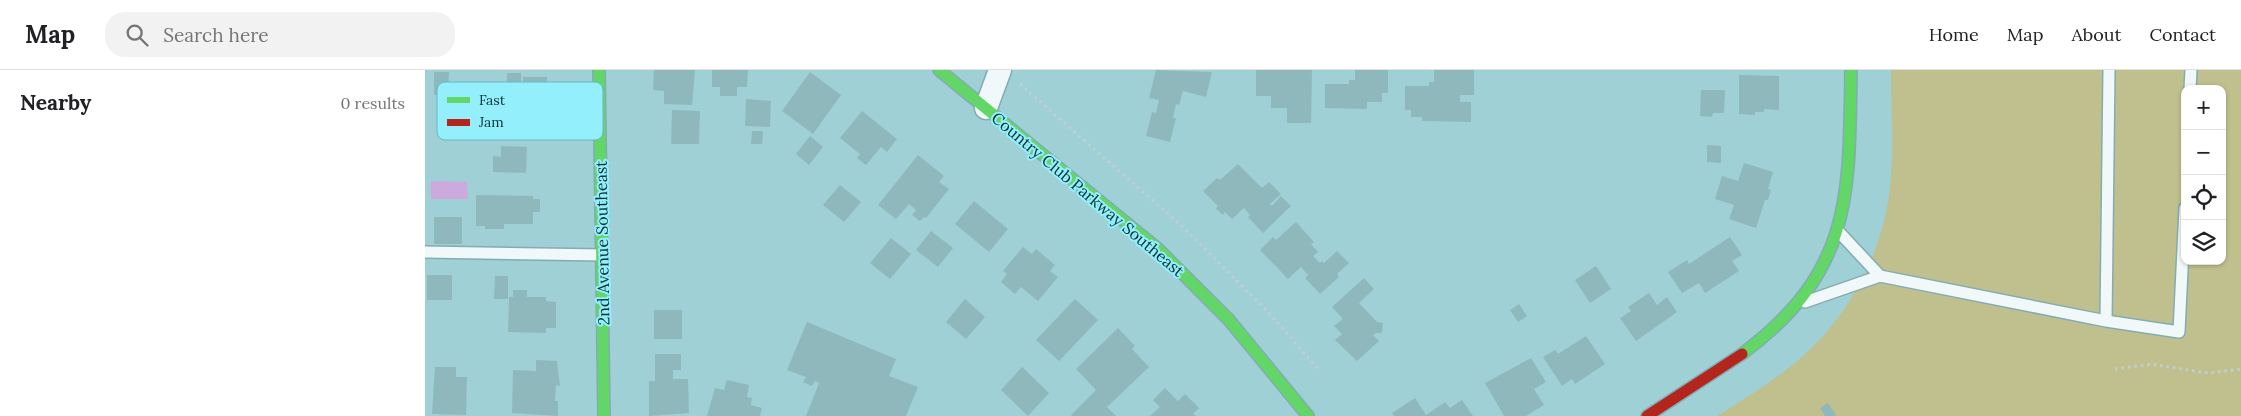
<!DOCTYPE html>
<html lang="en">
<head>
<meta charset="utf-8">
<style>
  body { margin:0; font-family:Lora,serif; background:#f2f2f2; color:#202124 }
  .controls { position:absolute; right:15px; top:15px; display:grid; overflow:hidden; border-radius:10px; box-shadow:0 1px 4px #0004 }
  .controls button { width:45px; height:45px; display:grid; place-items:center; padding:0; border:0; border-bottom:1px solid #e0e0e0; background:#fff; color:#202124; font:25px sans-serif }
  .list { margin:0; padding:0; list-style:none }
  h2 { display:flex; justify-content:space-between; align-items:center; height:65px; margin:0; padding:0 20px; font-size:21px }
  h2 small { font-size:16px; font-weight:400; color:#757577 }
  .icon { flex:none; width:28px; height:28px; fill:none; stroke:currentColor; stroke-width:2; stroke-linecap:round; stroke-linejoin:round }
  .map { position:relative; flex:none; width:1816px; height:346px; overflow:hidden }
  header { display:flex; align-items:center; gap:30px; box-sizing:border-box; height:70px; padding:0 25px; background:#fff; border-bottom:1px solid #e0e0e0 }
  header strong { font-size:24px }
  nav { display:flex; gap:28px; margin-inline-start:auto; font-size:18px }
  .search { width:350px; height:45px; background:#f2f2f2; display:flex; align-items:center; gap:12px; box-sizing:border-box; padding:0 18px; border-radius:20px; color:#757577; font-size:19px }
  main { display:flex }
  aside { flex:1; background:#fff }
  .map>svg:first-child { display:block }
</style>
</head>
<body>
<header>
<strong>Map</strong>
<div class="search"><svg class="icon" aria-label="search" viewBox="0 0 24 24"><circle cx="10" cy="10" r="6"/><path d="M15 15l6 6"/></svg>Search here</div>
<nav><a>Home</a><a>Map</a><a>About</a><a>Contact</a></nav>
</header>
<main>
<aside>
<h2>Nearby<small>0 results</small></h2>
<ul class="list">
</ul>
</aside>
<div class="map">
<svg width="1816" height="346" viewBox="0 0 1816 346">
  <rect width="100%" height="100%" fill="#9ed0d6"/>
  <path fill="#c0c08e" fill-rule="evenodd" d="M1466 0H1816V346H1292C1319 329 1347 312 1371 292 1423 248 1457 186 1465 118 1469 79 1466 39 1466 0ZM1760 19H1797V191H1760Z"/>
  <path fill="#cdaade" d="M7 111 42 112 43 129H6L5 113Z"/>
  <path fill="#8fb8bc" d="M229 0H270L267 35 239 34V21L228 20Z
    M287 0H323L322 17H312V26H295V17H287Z
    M731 0 787 2 781 27 758 21 754 35 751 34 748 48H751L745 72 721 66 727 42 731 43 734 30 724 28Z
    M831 0H887L886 53H862V38H846V26H831Z
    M930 0H963V23H957V32H942V39L900 38V14H924V10H930Z
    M1009 0H1049V25H1035V32H1046V52L997 51V47H986V40H980V16H1004V12H1009Z
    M9 2H24L23 25H9Z
    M385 2 416 25 388 64 357 41Z
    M82 3H96V26H82Z
    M1314 5 1354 6V40L1339 39V42H1330V45L1314 44Z
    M98 7H122V25L98 24Z
    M1276 20H1300L1299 43H1288L1287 47 1275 46Z
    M321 29 346 31 345 57 320 56Z
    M247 40 275 41 274 74H246Z
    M437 41 472 69 462 82 456 77 441 95 432 88 435 84 415 68Z
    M327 61H338L337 74H326Z
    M385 66 398 77 384 95 371 84Z
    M1282 75 1296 76V93L1282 92Z
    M76 76 102 77 101 103 68 102V86L76 87Z
    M493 85 519 106 514 112 524 119 501 148 499 147 495 151 487 145 491 140 484 134 471 149 453 135Z
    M1319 93 1348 102 1343 119 1346 120 1343 130H1340L1331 158 1304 149 1309 135 1290 129 1297 106 1313 111Z
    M813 94 837 118 844 112 856 124 845 134 847 136 856 126 866 136 838 163 823 147 825 145 819 138 807 149 800 142 798 145 791 139 793 136 778 121 792 108 795 110Z
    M415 115 436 132 419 152 398 135Z
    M51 125 108 126V129H115V142H108V154H79V159H60V156H51Z
    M549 131 583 159 564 182 530 154Z
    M9 147H37V174H9Z
    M871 152 889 172 886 174 893 182 888 186 895 193 897 191 899 193 912 181 924 193 912 204 914 207 895 224 880 208 883 205 876 197 863 209 835 180 848 167 851 170Z
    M506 161 528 178 513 197 491 180Z
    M1305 167 1317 185 1307 191 1314 201 1280 223 1274 213 1257 223 1243 202 1262 190 1264 194Z
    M466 168 486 184 465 209 445 193Z
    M598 177 607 184 611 179 630 195 625 201 633 207 613 231 596 217 590 224 576 212 582 204 578 201Z
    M1171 196 1186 219 1165 233 1150 210Z
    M2 205H27V230H2Z
    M70 206H83V229H69Z
    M939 208 949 219 934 233 952 252 958 253 957 263H951L948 265 954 271 932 291 910 270 917 264 909 256 918 249 907 237Z
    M88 220H102V227H121V231L131 232V258H121V263L83 262 84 227H88Z
    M1224 223 1232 235 1242 227 1252 242 1211 271 1195 248 1206 241 1203 237Z
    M540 229 560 247 541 269 521 252Z
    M650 229 673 250 634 291 611 270Z
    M1094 234 1102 246 1093 252 1085 240Z
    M229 240H257V269H229Z
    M382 252 471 289 464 306 493 317 481 346H381L394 313 390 311 387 316 378 312 381 307 362 300Z
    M693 258 710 276 707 279 724 297 682 337 691 346H647L646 345 671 320 651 299Z
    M1161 266 1180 294 1150 314 1147 309 1137 316 1118 287 1130 280 1133 284Z
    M230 284H256V300H248V309H263L264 343 224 346V311H230Z
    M1106 288 1121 312 1109 319 1119 335 1101 346H1079L1060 313Z
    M111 290 132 291 135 316 131 315 130 331H133V346L87 343 88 300 111 301Z
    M10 297H31V307H42L41 345 7 344Z
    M597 297 624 323 603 346 576 320Z
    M302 310 324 315 322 327 327 328 326 335 337 338 335 346H282L290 318 299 320Z
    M740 318 753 331 760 324 774 338 768 344 771 346H725L735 337 728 330Z
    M990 328 1001 345 1020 332 1025 338 1037 330 1048 346H969L967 343Z
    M1403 333 1411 345 1409 346H1400L1395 338Z"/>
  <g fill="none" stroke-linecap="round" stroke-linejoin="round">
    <g stroke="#83acb1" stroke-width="14">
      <path id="lane" d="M1684 0 1681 251 1754 262 1760 138
        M1765 19 1766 0
        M0 182 177 185
        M1455 206 1681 251
        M1380 232 1455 206 1414 162"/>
    </g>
    <g stroke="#83acb1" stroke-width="25">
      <path id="street" d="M561 38 575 0"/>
    </g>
    <g stroke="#83acb1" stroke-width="14">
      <path id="fast" d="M174 0 179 346
        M514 0 733 179 804 250 883 346
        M1317 284C1428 201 1424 127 1426 0"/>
    </g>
    <g stroke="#83acb1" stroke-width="14">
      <path id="jam" d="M1222 346 1317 284"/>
    </g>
    <path stroke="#bfcfd2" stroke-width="3" stroke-dasharray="2.5 4" stroke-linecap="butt" d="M595 14 758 157 844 243 893 299
      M1690 299 1726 294 1783 303 1816 299"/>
    <use href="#lane" stroke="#f0f8f9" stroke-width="11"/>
    <use href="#street" stroke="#f0f8f9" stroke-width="22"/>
    <use href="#fast" stroke="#63d668" stroke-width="11"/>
    <use href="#jam" stroke="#b3261e" stroke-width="11"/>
  </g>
  <g text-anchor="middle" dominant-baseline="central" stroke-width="4" stroke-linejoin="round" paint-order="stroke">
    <g font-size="16" fill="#063035" stroke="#93effb">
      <text transform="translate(663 124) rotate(40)">Country Club Parkway Southeast</text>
      <text transform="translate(177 173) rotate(-91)">2nd Avenue Southeast</text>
    </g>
  </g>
  <rect x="12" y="12" width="166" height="58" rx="8" fill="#93effb" stroke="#69b6c0" stroke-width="1"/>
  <rect x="22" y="27" width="23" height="6" fill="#63d668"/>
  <rect x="22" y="49" width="23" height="7" fill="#b3261e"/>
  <g font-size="14" fill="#063035">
    <text x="54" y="35">Fast</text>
    <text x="54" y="57">Jam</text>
  </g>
</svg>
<div class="controls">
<button>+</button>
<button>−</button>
<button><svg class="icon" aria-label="locate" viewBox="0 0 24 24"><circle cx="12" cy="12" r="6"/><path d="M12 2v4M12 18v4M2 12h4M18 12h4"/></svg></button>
<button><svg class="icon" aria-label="layers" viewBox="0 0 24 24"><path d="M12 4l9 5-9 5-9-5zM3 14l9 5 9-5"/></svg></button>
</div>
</div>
</main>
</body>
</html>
